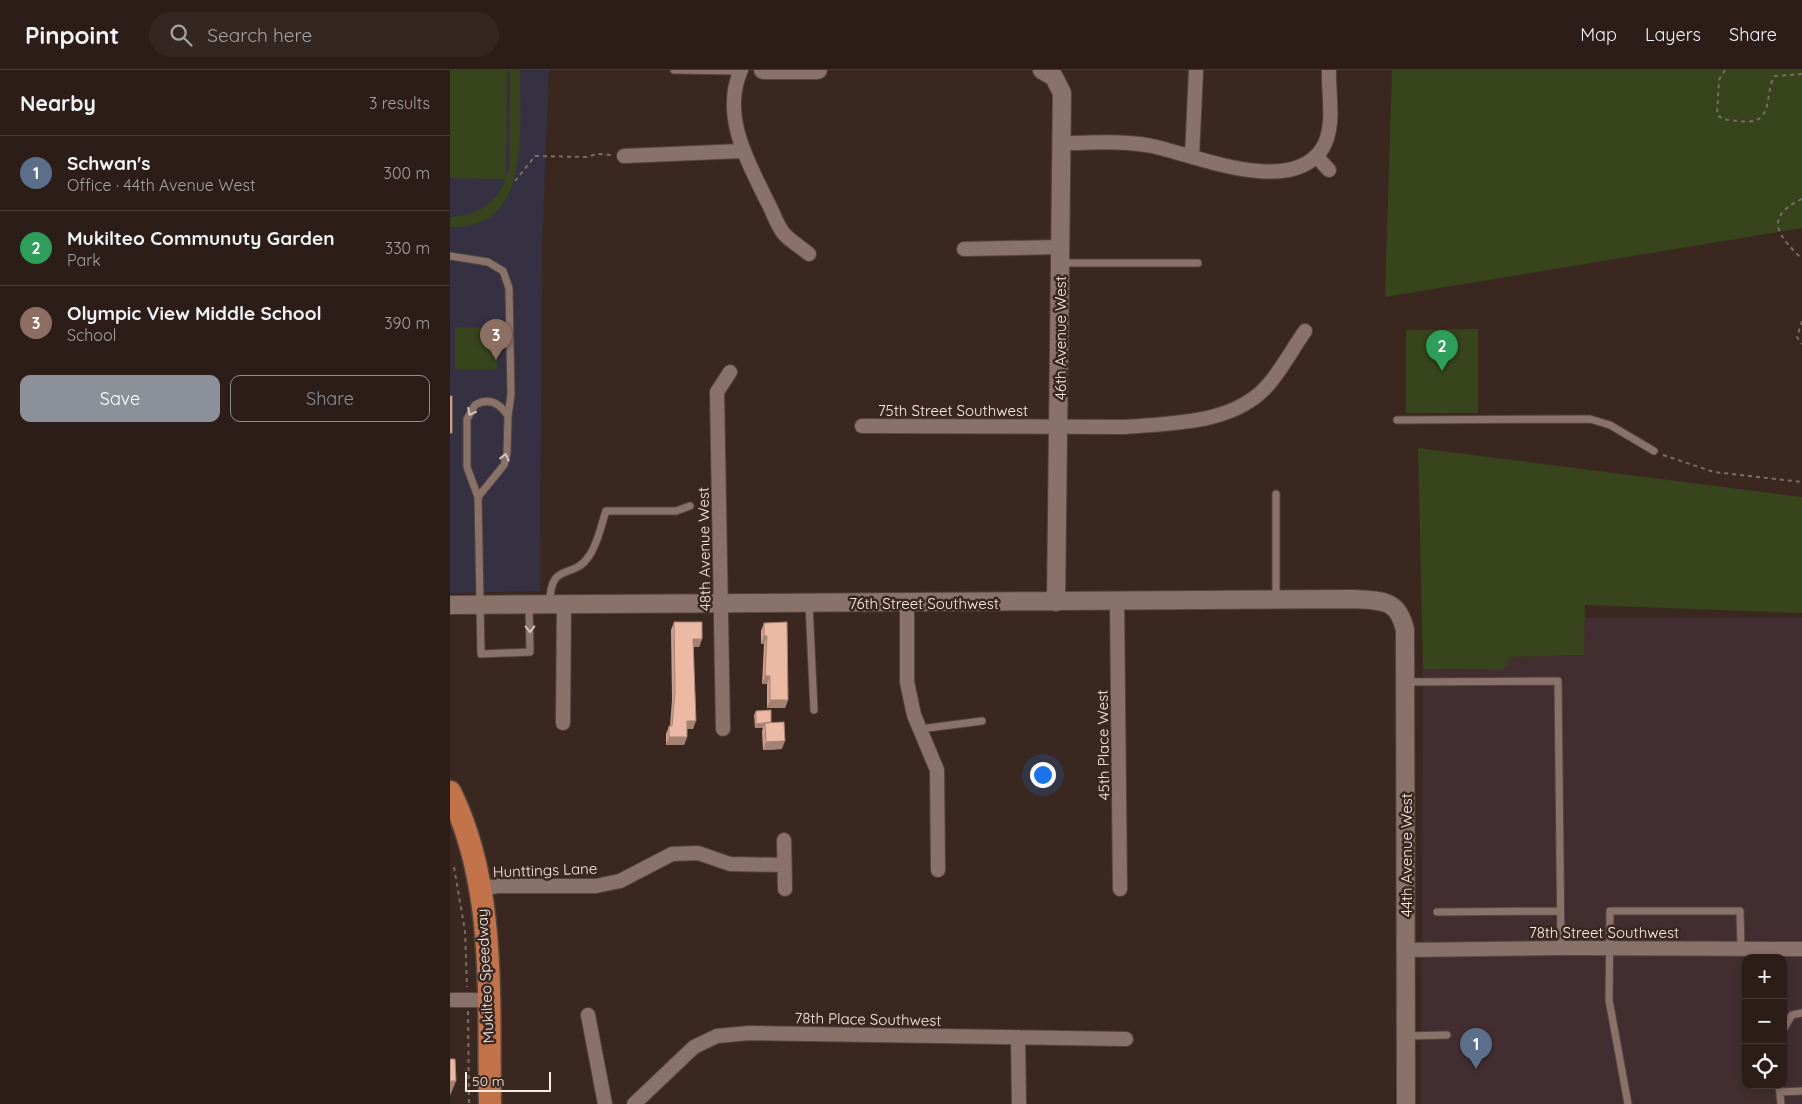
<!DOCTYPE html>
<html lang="en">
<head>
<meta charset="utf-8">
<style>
  body { margin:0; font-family:Quicksand,sans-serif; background:#342621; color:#f1f3f6 }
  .controls { position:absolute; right:15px; bottom:15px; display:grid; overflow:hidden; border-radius:10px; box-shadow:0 2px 8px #0003 }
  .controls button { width:45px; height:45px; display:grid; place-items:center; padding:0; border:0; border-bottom:1px solid #483b37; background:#2c1d18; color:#f1f3f6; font:25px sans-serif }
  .scale { position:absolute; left:15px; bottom:12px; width:86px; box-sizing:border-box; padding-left:5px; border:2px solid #faede8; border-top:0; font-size:14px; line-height:18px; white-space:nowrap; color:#faede8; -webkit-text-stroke:4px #3a2720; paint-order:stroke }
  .you { position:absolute; left:592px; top:704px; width:18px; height:18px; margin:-12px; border:4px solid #fff; border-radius:50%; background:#1a73e8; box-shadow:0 0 0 8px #1a73e833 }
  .badge { display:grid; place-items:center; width:32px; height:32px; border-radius:50%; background:#8c9099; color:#fff; font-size:16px; font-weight:700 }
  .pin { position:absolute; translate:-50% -41px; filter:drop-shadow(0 1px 2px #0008) }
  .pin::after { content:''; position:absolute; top:26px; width:18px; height:15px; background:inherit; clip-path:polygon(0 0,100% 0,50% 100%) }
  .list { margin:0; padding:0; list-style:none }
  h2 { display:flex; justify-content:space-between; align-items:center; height:65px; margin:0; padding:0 20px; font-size:21px }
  h2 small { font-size:16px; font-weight:400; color:#a6a2a2 }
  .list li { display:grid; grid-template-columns:32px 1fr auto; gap:15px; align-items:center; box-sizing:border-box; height:75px; padding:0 20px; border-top:1px solid #483b37 }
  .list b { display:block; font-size:19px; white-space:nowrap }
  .list p { margin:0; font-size:16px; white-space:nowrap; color:#a6a2a2 }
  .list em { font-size:16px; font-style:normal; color:#a6a2a2 }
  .actions { display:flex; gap:10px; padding:15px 20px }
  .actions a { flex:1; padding:11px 0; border:1px solid #8c9099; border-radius:10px; text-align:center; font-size:18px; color:#8c9099 }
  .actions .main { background:#8c9099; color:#fff }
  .icon { flex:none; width:28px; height:28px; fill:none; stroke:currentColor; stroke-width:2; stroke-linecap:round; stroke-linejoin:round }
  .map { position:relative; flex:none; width:1352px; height:1034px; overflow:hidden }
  header { display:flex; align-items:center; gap:30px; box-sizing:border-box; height:70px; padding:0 25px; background:#2c1d18; border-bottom:1px solid #483b37 }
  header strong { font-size:24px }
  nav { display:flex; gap:28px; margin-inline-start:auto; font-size:18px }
  .search { width:350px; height:45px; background:#342621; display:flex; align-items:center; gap:12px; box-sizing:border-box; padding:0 18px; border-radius:28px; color:#a6a2a2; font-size:19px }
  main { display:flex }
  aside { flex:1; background:#2c1d18 }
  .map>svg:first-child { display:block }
</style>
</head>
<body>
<header>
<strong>Pinpoint</strong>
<div class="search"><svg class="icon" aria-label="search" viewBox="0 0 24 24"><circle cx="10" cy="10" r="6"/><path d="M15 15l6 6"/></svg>Search here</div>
<nav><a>Map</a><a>Layers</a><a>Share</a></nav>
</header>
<main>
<aside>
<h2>Nearby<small>3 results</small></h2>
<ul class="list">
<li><span class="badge" style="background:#5c6f8a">1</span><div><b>Schwan's</b><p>Office · 44th Avenue West</p></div><em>300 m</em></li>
<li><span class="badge" style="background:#2e9e5b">2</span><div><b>Mukilteo Communuty Garden</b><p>Park</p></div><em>330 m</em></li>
<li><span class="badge" style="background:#8d6e63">3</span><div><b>Olympic View Middle School</b><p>School</p></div><em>390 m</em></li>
</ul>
<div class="actions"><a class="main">Save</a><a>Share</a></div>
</aside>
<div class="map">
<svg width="1352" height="1034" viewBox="0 0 1352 1034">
  <rect width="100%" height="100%" fill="#3a2720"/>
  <path fill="#422e30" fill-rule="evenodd" d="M1134 548H1352V1034H971L973 599 1053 600 1060 587 1133 585ZM1296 888H1333V1015H1296Z"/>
  <path fill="#353142" d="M0 0H99L92 180 90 521 0 523Z"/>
  <path fill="#37441c" d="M0 0H57L56 109 0 108Z
    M60 0H70C69 55 84 161 0 157V147C32 146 52 128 59 97Z
    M942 0H1352V158L935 227Z
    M5 257 47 258V299H5Z
    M1028 259V343H956V260Z
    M968 378 1352 427V543L1135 535 1134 585 1061 587 1053 600 973 599Z"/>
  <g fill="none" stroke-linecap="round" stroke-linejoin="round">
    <g stroke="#55453f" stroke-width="9">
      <path id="service" d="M224 0 290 1
        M0 186 38 192 53 201 59 218 61 325 58 346 57 383 54 395 28 427
        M610 193H748
        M58 346C50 333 39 327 25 335L17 349V397L28 427 31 584 80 582 79 535
        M947 350 1140 349 1160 355 1204 381
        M826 424V530
        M100 533C100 490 123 511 139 486 148 474 151 455 156 441H226L240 436
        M359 534 364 640
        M957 612 1108 611 1111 878
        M470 659 532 651
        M987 842 1110 841
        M1333 960 1342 945 1352 943
        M956 966 997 965
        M1329 1015 1331 1034
        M1330 1022 1352 1021
        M1178 1034 1159 930 1160 841H1290L1291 879"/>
    </g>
    <g stroke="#55453f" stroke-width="16">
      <path id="minor" d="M291 0C271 45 297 90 317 131 323 141 327 157 335 165 342 172 352 178 359 184
        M611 73C641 73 673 70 702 76 745 85 840 127 872 79 886 57 878 25 879 0
        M174 86 292 81
        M866 86 879 100
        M742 87 746 0
        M514 179 610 177
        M412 356 675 357C722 353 785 354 818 315 832 299 843 278 855 261
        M667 531 670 819
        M457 532V612L464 645 487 700 488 800
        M113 653 114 535
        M273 659 267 322 280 302
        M334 770 335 819
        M29 819 48 816H146L170 811 222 784 248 783 280 794 334 795
        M955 880 1111 878 1352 879
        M0 930H38
        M138 945 155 1034
        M568 967 569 1034
        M184 1034 244 977 267 966 299 963 676 969"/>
    </g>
    <g stroke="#55453f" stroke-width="20">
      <path id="tertiary" d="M313 0H368
        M592 0 604 7 612 23 606 532
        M0 535 903 529C931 531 948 528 955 560L956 1034"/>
    </g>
    <g stroke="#55453f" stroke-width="25">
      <path id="primary" d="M0 722C47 817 38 931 40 1034"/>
    </g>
    <path stroke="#7c6b65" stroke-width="2" stroke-dasharray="4 4" stroke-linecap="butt" d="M1275 0 1269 10 1267 45C1275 51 1280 50 1289 51 1327 57 1313 21 1325 6L1352 4
      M65 111 85 86 136 87 147 84 162 85
      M1352 129C1312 148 1329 166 1352 189
      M1352 251 1347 267 1352 274
      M1213 385 1264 402 1352 412
      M4 797 15 861 17 917
      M18 941 19 1034"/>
    <use href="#service" stroke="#897269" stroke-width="7"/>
    <use href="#minor" stroke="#897269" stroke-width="14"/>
    <use href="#tertiary" stroke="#897269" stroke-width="18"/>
    <use href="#primary" stroke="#c3734a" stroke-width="22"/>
  </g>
  <path fill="#ca9f8d" d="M224 552 252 569 249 577H244L243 659H237V667L234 675H216V664L219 656H220L222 630 221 560Z
    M314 553 338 630 335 638H317V614H312L314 574H311V561Z
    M306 641 321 652 332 679 313 680 312 661 313 658H305L304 645Z"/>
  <path fill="#a48273" d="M314 566H317L314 574H311Z
    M243 569H252L249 577H240Z
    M315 606H320L317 614H312Z
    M320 630H338L335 638H317Z
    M237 651H246L243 659H234Z
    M315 653 313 658H305L306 654Z
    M219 667H237L234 675H216Z
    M335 671 332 679 313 680 316 672Z
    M0 1011H6L0 1026Z"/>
  <path fill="#ebb9a4" stroke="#a48273" d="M0 326H2V363H0Z
    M224 552H252V569H243L246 651H237V667H219V656H222L225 622Z
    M337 552 338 630H320V606H315L317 566H314V553Z
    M321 640V652L306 654V641Z
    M334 652 335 671 316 672 315 653Z
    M0 989H5L6 1011H0Z"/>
  <defs><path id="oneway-chevron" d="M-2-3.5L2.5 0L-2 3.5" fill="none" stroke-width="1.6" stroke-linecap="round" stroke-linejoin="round" transform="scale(1.25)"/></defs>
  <g stroke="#d2c2bc">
    <use href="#oneway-chevron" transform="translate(21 342) rotate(118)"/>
    <use href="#oneway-chevron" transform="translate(55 387) rotate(-76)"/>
    <use href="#oneway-chevron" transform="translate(80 559) rotate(89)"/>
  </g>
  <g text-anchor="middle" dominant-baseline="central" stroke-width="5" stroke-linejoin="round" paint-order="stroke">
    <g font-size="15" fill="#faede8" stroke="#3a2720">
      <text transform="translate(610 268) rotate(-90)">46th Avenue West</text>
      <text x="503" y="340">75th Street Southwest</text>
      <text transform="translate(254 479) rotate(-91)">48th Avenue West</text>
      <text x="474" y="533">76th Street Southwest</text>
      <text transform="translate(653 675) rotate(-91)">45th Place West</text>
      <text transform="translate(956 785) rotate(-90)">44th Avenue West</text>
      <text transform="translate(95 800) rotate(-2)">Hunttings Lane</text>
      <text x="1154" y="862">78th Street Southwest</text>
      <text transform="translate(35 906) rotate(-93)">Mukilteo Speedway</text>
      <text transform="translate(418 949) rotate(1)">78th Place Southwest</text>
    </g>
  </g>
</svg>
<div class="controls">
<button>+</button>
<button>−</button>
<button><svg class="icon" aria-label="locate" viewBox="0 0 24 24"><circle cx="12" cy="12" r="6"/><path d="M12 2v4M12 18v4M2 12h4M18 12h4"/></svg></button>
</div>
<div class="scale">50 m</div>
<div class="you"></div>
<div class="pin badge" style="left:1026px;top:999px;background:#5c6f8a">1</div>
<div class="pin badge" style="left:992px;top:301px;background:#2e9e5b">2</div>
<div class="pin badge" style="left:46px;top:290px;background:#8d6e63">3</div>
</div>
</main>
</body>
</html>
